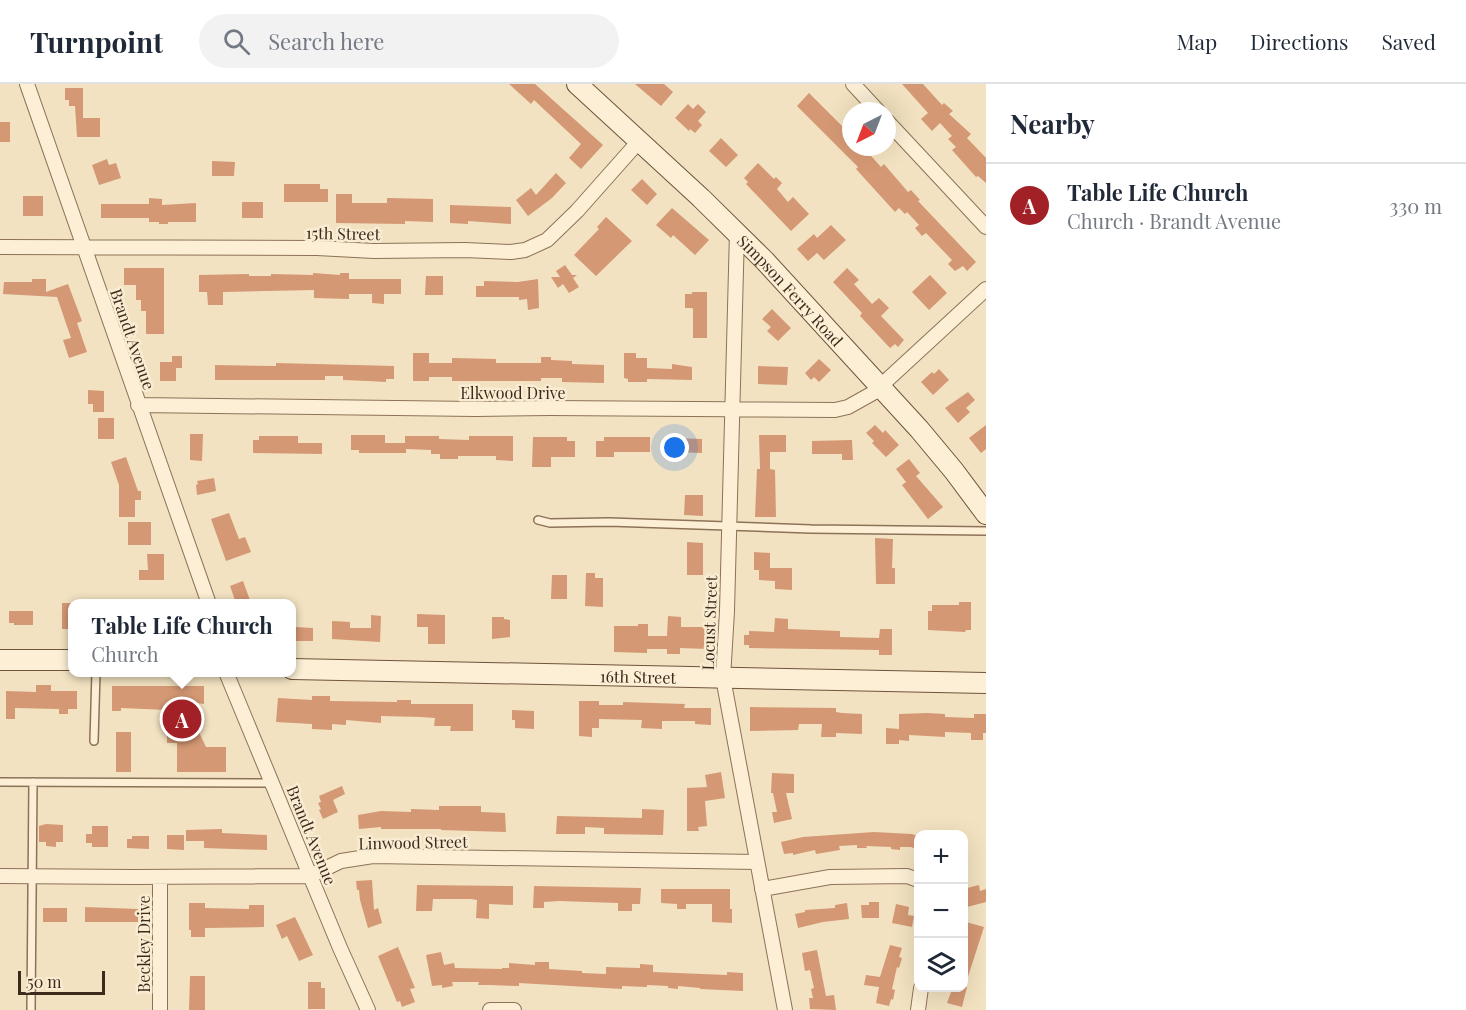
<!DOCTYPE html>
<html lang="en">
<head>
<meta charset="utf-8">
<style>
  body { margin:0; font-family:"Playfair Display",serif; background:#f2f2f3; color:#1f2937 }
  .controls { position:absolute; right:18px; bottom:18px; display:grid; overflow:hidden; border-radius:12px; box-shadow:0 6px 24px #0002 }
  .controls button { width:54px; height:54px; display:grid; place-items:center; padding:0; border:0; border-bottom:2px solid #e0e1e3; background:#fff; color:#1f2937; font:30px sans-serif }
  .compass { position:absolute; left:842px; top:18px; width:54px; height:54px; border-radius:50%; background:#fff; box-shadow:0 6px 24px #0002; rotate:222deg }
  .scale { position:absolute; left:18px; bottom:15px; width:87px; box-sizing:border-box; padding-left:6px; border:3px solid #3c2b1c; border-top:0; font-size:16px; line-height:21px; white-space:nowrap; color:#3c2b1c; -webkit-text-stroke:4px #f9ecd2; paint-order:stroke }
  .you { position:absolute; left:675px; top:364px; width:21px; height:21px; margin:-15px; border:4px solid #fff; border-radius:50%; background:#1a73e8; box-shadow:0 0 0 9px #1a73e833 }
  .badge { display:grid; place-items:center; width:39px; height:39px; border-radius:50%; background:#a22127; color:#fff; font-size:20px; font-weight:700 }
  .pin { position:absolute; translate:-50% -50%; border:3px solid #fff; box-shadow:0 2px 6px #0006 }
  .popup { position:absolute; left:68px; top:515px; width:228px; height:78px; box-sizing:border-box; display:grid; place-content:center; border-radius:12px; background:#fff; filter:drop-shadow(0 2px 4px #0005); font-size:20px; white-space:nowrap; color:#747a83 }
  .popup b { font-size:22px; color:#1f2937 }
  .popup::after { content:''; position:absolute; left:50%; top:100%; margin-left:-12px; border:12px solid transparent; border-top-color:#fff }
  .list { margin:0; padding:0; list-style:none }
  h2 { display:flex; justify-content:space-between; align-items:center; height:78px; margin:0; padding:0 24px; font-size:26px }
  h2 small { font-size:20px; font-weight:400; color:#747a83 }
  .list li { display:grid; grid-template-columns:39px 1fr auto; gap:18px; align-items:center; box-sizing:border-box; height:84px; padding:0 24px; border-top:2px solid #e0e1e3 }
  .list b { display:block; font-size:22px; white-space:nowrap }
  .list p { margin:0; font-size:20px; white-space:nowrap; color:#747a83 }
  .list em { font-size:20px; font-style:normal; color:#747a83 }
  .icon { flex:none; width:33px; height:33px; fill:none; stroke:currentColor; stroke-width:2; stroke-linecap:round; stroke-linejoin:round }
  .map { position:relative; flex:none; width:986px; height:926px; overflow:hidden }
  header { display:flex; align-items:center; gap:36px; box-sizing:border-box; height:84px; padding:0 30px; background:#fff; border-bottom:2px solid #e0e1e3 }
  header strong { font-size:28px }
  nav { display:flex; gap:33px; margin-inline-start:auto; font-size:21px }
  .search { width:420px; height:54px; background:#f2f2f3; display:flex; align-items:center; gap:15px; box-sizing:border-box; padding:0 21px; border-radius:33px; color:#747a83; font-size:22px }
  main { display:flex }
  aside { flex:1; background:#fff }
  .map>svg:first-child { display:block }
</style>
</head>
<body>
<header>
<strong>Turnpoint</strong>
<div class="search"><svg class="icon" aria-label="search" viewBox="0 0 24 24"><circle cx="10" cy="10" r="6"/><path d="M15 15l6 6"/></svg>Search here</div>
<nav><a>Map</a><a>Directions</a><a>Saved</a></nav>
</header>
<main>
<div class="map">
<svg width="986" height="926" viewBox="0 0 986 926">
  <rect width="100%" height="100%" fill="#f2e2c1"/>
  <path fill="#d49874" d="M509 0H535L603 61 581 85 569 74 581 60 534 16 531 20Z
    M635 0H664L673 8 661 22Z
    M902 0H923L942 21 944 19 953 27 949 30 971 50 967 54 986 74V99L978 92 976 93 952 66 956 63 948 55 952 52 940 39 932 47 921 35 928 29Z
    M65 4H83V34H100V53H77L75 22H69V16H65Z
    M809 9 851 51V63H863L881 83 884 80 908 108 911 106 920 116 918 117 976 178 967 187 963 182 955 187 948 180 952 176 926 149 922 152 915 144 919 141 907 128 905 130 899 124 895 128 856 85 858 83 797 22Z
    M688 20 693 25 698 20 706 28 698 37 702 41 695 49 690 45 689 47 675 34Z
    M0 38H10V58H0Z
    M721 54 738 71 726 83 709 67Z
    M107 75 109 81 116 79 121 94 99 101 92 81Z
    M212 77 235 78 234 92H212Z
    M758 79 774 95 776 93 782 99 777 105 788 118 793 113 809 130 791 147 746 100 748 98 744 94Z
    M556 89 566 99 552 114 528 132 516 116 531 104 536 111Z
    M642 95 657 110 647 121 631 106Z
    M284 100H320V105H328V118H284Z
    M336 110H352V119H387V114L433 115V138L405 137V140L336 139Z
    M23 112H43V132H23Z
    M149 114 162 115V121L196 119V138H168V140H159V138H149V134H101V120H149Z
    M242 118H263V134H242Z
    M450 121 511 123V140L468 137V140L450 139Z
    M672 124 709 156 695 171 673 151 671 154 656 141Z
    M606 133 632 157 596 192 574 171 599 145 597 143Z
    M831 141 846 156 824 176 817 169 808 177 797 165 814 150 817 154Z
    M565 181 572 191H577L573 194 579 203 569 209 563 200 558 204 551 193H560L556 187Z
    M124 184H164V250H146V227H141V216H136V201H124Z
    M847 184 859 196 854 200 872 220 879 214 889 224 881 232 904 256 898 263 895 260 890 264 860 232 862 229 833 198Z
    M313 189 340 191V189H349V195H401V210H384V220L372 219V210H349V215L314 214V206L223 208V221H208L207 208H199V191L249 190V192H271V190L313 191Z
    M930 191 947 209 929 226 912 208Z
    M426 192H443V211H425Z
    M32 195H46V208L68 200 82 237 77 239 87 268 69 274 63 256 71 254 57 213 3 210 4 198H32Z
    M538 195 539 224 528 226 527 215 519 216V213H476V202H484V197L518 198Z
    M692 208H707V254H693V225L692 224H685V210H692Z
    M772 225 791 244 778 257 767 247 771 243 762 235Z
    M413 269H429V279H452V274L496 275V279H541V273H551V276L572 277V280L604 281V299L562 298V294H541V297H452V293H429V297H413Z
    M624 269H636V274H647V284L672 285V280L692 283V296L647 295V298H628V295L624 294Z
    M172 272H182V284H176V297H160V278H172Z
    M819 275 831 286 819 298 814 293 811 296 805 289Z
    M276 279 394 282V295H386V298L368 297 343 296V292H325V296H215V281L276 282Z
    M758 282 788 283 787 301 758 300Z
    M939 285 949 296 933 311 921 298 932 288 934 290Z
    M88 306 104 307V328H93V320H88Z
    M968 308 975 316 966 324 970 328 958 339 945 324Z
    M98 334H114V355H98Z
    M875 341 883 349 885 346 899 361 886 373 872 359 874 357 866 349Z
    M986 341V365L981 369 969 354Z
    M190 350H203L202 377 190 376Z
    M351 351H385V359H405V352H439V355L469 356V352H513V377L496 376V372H458V375H440V370H431V366L406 365V369H359V366H351Z
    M759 351H786V368H770V385L775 386 776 433H755L757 385H760Z
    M259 352H298V359H322V370L253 369V356H259Z
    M533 353H567V357H575V373H551V383H532Z
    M604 353H650V368H614V373H596V357H604Z
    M673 354 702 355V369L673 368Z
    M852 356 853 376H842V370H812V357Z
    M126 373 138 407H141V416H135V433H119V401L111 378Z
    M909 375 920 389 916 392 943 423 928 435 902 401 906 398 896 385Z
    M214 394 216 407 197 411 196 401 198 400 197 397Z
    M685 411H703V432L684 431Z
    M229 429 239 455 245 453 251 468 226 477 211 435Z
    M128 438H151V461H128Z
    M875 454 893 455 892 484H895V500H876Z
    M687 458 703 459V491H687Z
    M754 468 770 469V484H792V506L775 505V497L759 496V486H754Z
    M147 470H164V496H139V486H148Z
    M586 489H595V494H603V523L585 522Z
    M552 491H567V515H551Z
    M243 497 251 519H236L230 502Z
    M959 518H971V546H966L965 548 928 546V527H932V521H959Z
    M62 519H72V545H62Z
    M9 527H33V541H14V539H9Z
    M417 530 445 531V560H428V543H417Z
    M371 531 381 532 380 558 332 555V537L350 538V544H371Z
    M668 532 681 533V543H707V565L680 564V570H667V565H647V569L614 568V542H638V540H648V552H667Z
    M492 533H504V535L510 536V553L492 555Z
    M775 534 788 535V545L840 547V553L879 554 880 545H892V571H879V566L749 564V561H744V551H749V547L774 548Z
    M295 543 313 544V557H295Z
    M36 601H51V607H77V625H68V630H59V625L15 624V635H6V607L36 608Z
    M112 602H204V620L197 619V644L206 663H226V688H177V659H167V626L121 624V627H112Z
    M312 612H330V617L397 618V616H411V620H473V647H450L451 642H434L435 634 421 633 381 632V639L346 636V641L332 640V646L312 645V640L276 638 278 614 312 616Z
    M579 617H599V621H623V618L685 620 684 624H711V641L695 640V637H662V645L641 644 642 636 599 635V644H592V653L579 652Z
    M750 623 836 624V628L842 629 862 630V650L836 649V653H821L822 640H799L798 646 750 647Z
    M512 626 534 627V645L515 644V636H512Z
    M927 629 945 630V633L974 634V630H986V649H983V656H971V649L945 648V653L909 651V657L899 656V660H886V644L899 645V630Z
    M116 648H131V688H116Z
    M721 688 725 714 705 717 707 742 698 743 699 747H687V704L707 703 705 691Z
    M772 689 794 690V709H786L792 735 774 739 772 728H777L773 709H771Z
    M342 702 345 710 333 716 338 728 323 735 319 726 321 725 318 719 321 718 319 712Z
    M439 722H481V728L505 729 506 748 441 746V745H381V743L359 745 358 731 381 727 411 728V725L439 726Z
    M642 725 664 726 663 751 604 750V744L585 743V750H556L557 732 642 734Z
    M46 740 63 741V758H56V763L46 762V758H39V742Z
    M92 742H108V763H92V759H86V750H92Z
    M222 745V749L267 751V766L204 764V757H186V746Z
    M874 748 912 750 918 752V766L911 763H900V766L891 765V763L866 762 867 764H857V761L839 762 840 766 816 770 815 766 793 771V769L784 770 781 758 803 753Z
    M167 751H184V766L167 765Z
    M132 752H149V765L127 764V755H132Z
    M372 796 374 826 378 824 382 839 368 844 360 816 359 806H357L356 797Z
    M417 801 513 802V821L489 820V835L476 834 477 816 471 815H433L432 827H416Z
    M979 801 980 807 986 805V818L967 823 963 805Z
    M534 802 641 804 640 820H632V827H618V819L559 817 544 818V824H533Z
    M661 805H730V825H732V839L712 838V820H686V825H677V820L661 819Z
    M869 818H879V834H862L861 821H869Z
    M189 819H205V824L249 825V821H264V843L205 844V853H191V846H189Z
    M847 819 849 835 823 838 798 844 795 830 805 828V826L835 824V821Z
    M896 820 909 823 908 831 914 832 912 843 892 839Z
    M85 823 138 825V838H85Z
    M43 824H67V838H43Z
    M295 833 313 871 299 877 287 852 282 855 276 841Z
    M966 838 984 843 965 902 963 901V848Z
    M890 861 902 864 899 873 902 874 899 884 897 883 892 905 895 906 893 916 891 915 889 922 876 919 879 903 864 901 866 891 880 893Z
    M398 863 415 904 410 905 415 918 402 923 400 917 397 918 378 872Z
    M817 866 826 912 834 911 836 926 810 925 809 914H813L811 905 814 904 810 886 805 887 802 869Z
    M441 868 444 881 454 879 455 884 502 885V884H509V879L535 881V878H549V885L582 887V889L606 890V883L640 884V880L653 881V888L727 891V888L743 889V907L700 905V904L678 902V905L668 904V902L647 901V903L622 902V905L519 899V902L489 901H478L479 898H452L453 902 442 904V901L432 902 426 871Z
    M190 892H205V926H189Z
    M308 898H321V904H325V925H308Z
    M953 903H967L962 923 947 919Z"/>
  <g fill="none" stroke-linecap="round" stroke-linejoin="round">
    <g stroke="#8d7257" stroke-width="10">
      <path id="lane" d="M538 436 550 439 609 438 811 445 986 447
        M94 657 96 588
        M0 698 273 699
        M31 926 33 698"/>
    </g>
    <g stroke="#8d7257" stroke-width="16">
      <path id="street" d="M27 0 209 520
        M853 0 878 27
        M887 37 986 143
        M737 148 727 527 723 594 785 926
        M0 163 317 164 374 167 465 166 511 168 525 166 547 156 577 127 640 56
        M138 321 476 325 550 324 835 326 848 323 873 309 986 205
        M226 588 340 864 368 926
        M0 792 134 793 310 792 341 777 373 772 757 778
        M762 805 830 793 907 792 918 796
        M160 926V793
        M490 926H514
        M918 926 921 904"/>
    </g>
    <g stroke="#6f533a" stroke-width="22">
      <g id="secondary">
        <path id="s1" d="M577 0 701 114 765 177 919 345 954 387 986 430"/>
        <path d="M0 576H72"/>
        <path id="s2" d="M292 585 986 599"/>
      </g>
    </g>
    <use href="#lane" stroke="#fcefd6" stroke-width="7"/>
    <use href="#street" stroke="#fcefd6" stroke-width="14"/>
    <use href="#secondary" stroke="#fcefd6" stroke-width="20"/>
  </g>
  <g text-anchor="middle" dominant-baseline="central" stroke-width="5" stroke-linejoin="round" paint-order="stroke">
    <g font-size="16" fill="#3c2b1c" stroke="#f9ecd2">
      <text transform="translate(343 149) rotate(1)">15th Street</text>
      <text stroke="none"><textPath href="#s1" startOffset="297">Simpson Ferry Road</textPath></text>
      <text transform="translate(133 255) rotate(71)">Brandt Avenue</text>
      <text x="513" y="308">Elkwood Drive</text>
      <text transform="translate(709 539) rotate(-88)">Locust Street</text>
      <text stroke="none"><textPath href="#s2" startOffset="346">16th Street</textPath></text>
      <text transform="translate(312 751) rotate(68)">Brandt Avenue</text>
      <text transform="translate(413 758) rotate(-1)">Linwood Street</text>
      <text transform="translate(143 860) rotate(-90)">Beckley Drive</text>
    </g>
  </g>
</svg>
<div class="controls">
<button>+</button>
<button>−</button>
<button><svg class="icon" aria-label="layers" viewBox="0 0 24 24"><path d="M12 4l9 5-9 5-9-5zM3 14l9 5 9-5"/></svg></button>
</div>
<svg class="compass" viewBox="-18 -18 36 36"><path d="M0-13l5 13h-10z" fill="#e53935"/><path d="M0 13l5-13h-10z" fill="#747a83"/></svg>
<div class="scale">50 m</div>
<div class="you"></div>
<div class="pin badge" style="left:182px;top:635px">A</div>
<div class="popup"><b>Table Life Church</b>Church</div>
</div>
<aside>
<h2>Nearby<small></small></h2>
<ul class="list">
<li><span class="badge">A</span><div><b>Table Life Church</b><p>Church · Brandt Avenue</p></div><em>330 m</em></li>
</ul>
</aside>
</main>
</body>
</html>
